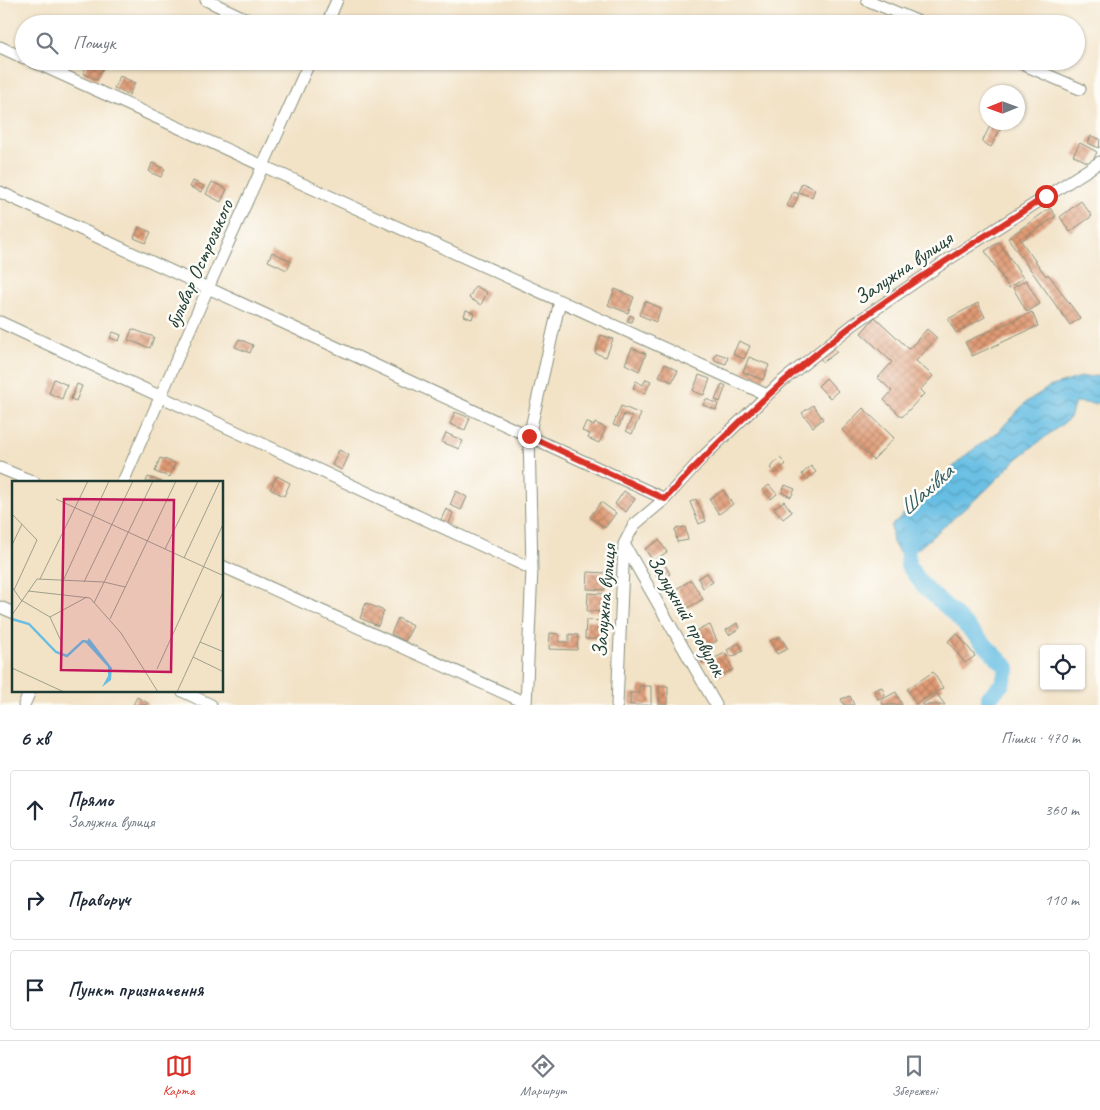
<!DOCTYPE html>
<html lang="uk">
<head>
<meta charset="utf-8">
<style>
  body { margin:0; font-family:Caveat,sans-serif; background:#f2f2f3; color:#1f2937 }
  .controls { position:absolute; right:15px; bottom:15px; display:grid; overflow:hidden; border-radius:5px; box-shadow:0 1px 4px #0004 }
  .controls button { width:45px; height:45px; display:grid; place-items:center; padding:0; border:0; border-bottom:1px solid #e0e1e3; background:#fff; color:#1f2937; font:25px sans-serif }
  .compass { position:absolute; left:980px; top:85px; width:45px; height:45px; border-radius:50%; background:#fff; box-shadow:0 1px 4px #0004; rotate:269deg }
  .stop { position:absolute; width:15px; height:15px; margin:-11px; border:4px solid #d93025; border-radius:50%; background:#fff }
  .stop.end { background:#d93025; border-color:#fff; box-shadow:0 1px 5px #0008 }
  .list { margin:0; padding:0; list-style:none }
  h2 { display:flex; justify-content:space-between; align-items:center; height:65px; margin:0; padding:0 20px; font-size:21px }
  h2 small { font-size:16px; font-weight:400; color:#747a83 }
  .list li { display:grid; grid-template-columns:32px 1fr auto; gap:15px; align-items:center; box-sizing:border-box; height:80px; margin:0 10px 10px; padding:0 10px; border:1px solid #e0e1e3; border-radius:5px }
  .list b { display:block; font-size:19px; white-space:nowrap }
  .list p { margin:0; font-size:16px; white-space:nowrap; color:#747a83 }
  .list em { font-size:16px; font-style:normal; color:#747a83 }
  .icon { flex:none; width:28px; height:28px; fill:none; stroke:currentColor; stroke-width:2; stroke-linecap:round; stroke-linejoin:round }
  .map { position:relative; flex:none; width:1100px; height:705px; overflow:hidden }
  .search { position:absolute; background:#fff; box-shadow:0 1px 4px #0004; left:15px; right:15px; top:15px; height:55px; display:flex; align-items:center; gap:12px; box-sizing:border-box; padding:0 18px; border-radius:28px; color:#747a83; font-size:19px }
  .sheet { height:335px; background:#fff }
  nav { display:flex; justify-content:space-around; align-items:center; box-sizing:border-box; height:70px; border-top:1px solid #e0e1e3; background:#fff; font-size:14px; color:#747a83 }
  nav a { display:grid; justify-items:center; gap:2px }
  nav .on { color:#d93025 }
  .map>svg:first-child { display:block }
</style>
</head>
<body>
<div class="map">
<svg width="1100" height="705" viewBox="0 0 1100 705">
  <defs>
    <pattern id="water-waves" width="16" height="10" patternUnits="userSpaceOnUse" patternTransform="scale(1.25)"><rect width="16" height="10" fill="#66bee3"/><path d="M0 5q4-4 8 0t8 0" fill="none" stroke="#539cb9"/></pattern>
    <pattern id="building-cross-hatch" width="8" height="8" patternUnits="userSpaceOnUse" patternTransform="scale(1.25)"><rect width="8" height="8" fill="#e09a74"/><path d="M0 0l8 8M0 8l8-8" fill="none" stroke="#b57f60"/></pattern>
  </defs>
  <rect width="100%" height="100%" fill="#fdfcf7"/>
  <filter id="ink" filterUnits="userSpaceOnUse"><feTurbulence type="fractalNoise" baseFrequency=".02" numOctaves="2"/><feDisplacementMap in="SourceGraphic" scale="10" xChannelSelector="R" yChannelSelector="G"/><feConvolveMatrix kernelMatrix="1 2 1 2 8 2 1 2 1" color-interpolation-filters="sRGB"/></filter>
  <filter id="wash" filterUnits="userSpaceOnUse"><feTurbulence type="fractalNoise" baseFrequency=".0096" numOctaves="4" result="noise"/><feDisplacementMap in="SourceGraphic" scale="20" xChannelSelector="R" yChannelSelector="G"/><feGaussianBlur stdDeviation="1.12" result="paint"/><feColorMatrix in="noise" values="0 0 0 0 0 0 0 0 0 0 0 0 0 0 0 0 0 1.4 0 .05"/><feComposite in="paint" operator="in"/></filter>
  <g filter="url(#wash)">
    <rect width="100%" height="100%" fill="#f2e2c6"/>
    <path fill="url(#water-waves)" stroke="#427e8c" d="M1100 376V402L1095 404 1075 402 1070 418 1018 458 986 490 919 548 906 554 899 552 893 543 891 526 967 454 998 432 1025 403 1049 387 1081 377Z"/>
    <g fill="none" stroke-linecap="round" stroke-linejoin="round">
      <path stroke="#66bee3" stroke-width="16" d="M911 534 907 537 908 565 924 587 948 608 1008 668 1002 684 989 697V705"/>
    </g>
    <g id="blocks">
      <path fill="url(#building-cross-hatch)" d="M89 61H100L105 64 97 80 83 73Z
        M120 76 135 83 129 95 114 88Z
        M992 122H1004L991 147 982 142Z
        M1091 136 1100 139 1099 148 1088 143Z
        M1080 143 1097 152 1091 164 1073 155Z
        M152 163 165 169 161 177 149 172Z
        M193 181 204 186 201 192 190 187Z
        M212 182 227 189 221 202 206 194Z
        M802 183 815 189 812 197 798 192Z
        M793 192 799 194 793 208 787 206Z
        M1081 201 1092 216 1070 232 1060 217Z
        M1050 208 1056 216 1021 241 1046 276 1048 274 1080 318 1070 325 1008 238Z
        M139 227 151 232 146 243 134 238Z
        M999 242 1023 278 1009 288 985 251Z
        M272 252 291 261 287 270 268 261Z
        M1026 280 1040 304 1027 312 1013 288Z
        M475 286 487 292 481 305 469 298Z
        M615 289 634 297 628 313 608 305Z
        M645 301 661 308 656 322 639 315Z
        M978 303 985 317 956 333 948 319Z
        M466 310 474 313 472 319 464 316Z
        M1032 312 1038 326 972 356 965 342Z
        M630 315 634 317 632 322 627 321Z
        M875 317 909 349 927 329 937 338 916 361 933 376 920 390 924 394 902 417 884 400 892 391 878 378 892 362 861 333Z
        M132 329 154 337 150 348 128 340Z
        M113 332 121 335 119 341 110 338Z
        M601 335 613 339 606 357 595 353Z
        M239 339 253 345 250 353 235 347Z
        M739 341 750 346 744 359 733 354Z
        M833 347 837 352 823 362 819 357Z
        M632 348 646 354 639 371 625 364Z
        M716 353 728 357 726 364 714 360Z
        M749 357 769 365 763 380 743 372Z
        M665 364 678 371 672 382 659 376Z
        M699 375 710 379 704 395 693 391Z
        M826 378 838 391 830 398 818 386Z
        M54 379 67 385 62 399 49 393Z
        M646 379 651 381 645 393 633 388 636 381 643 385Z
        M77 384 82 386 76 401 71 399Z
        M722 384 726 386 720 402 715 400Z
        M706 399 718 404 716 410 703 405Z
        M813 405 823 419 813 427 802 413Z
        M621 406 641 414 632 434 626 431 632 417 624 414 619 427 613 425Z
        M863 408 894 438 873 460 842 430Z
        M455 412 470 418 465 430 450 424Z
        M586 422 594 426 595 423 606 428 599 443 588 438 590 434 582 431Z
        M446 433 463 441 459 449 442 442Z
        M339 450 349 455 342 470 332 465Z
        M160 458 175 463 170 477 155 472Z
        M780 458 786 464 776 474 770 468Z
        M811 466 816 472 806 480 802 474Z
        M277 476 290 483 284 496 270 489Z
        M148 477 162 482H146Z
        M769 485 777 494 771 499 763 490Z
        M785 485 795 489 791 497 782 493Z
        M723 490 733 504 719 514 709 499Z
        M456 491 467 497 461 510 450 505Z
        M624 491 635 499 626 512 615 504Z
        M696 499 706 521 699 524 690 502Z
        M784 501 792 512 783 519 774 508Z
        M601 502 616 513 605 528 590 517Z
        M446 509 453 513 448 526 440 522Z
        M685 527 688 540 677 542 675 529Z
        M659 540 667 552 653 561 645 549Z
        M664 563 670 574 659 580 653 569Z
        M588 572 606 573 605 590 587 589Z
        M707 573 713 582 703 588 698 578Z
        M691 580 703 599 688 608 676 589Z
        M588 593 605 594V612L587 611Z
        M366 603 384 611 378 626 360 618Z
        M398 618 413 626 405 641 391 634Z
        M586 620 605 621V639H585Z
        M737 623 740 628 729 635 726 630Z
        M710 625 717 641 703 648 695 631Z
        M550 633 559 634V642H569V634L578 635 577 650 549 649Z
        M957 633 975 656 965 663 948 641Z
        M780 636 788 649 777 654 770 641Z
        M739 643 743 651 732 657 727 650Z
        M725 653 733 670 719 676 711 660Z
        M705 654 708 661 702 663 699 657Z
        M933 672 943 688 916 704 907 689Z
        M639 686H651V705H630V693H639Z
        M659 686H668V705H659Z
        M882 687 885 696 878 699 874 690Z
        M896 692 902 705H883L881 700Z
        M937 694 945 705H921Z
        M850 696 854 705H844L841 699Z
        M137 697 148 703 147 705H133Z"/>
    </g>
  </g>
  <g filter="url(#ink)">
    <use href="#blocks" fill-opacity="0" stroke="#88907d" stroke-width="1"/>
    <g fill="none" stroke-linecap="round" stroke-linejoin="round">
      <g stroke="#88907d" stroke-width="13">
        <path id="minor" d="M206 0 257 24
          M867 0 924 24
          M327 24 337 0
          M0 47 24 58
          M32 61 767 395
          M1015 61 1080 89
          M0 192 665 499
          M0 322 532 569
          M0 468 34 482
          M123 482 208 288 310 61
          M624 544 716 705
          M222 566 526 703
          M0 607 14 613
          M182 691 211 705
          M24 705 30 691
          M526 705 532 569 529 436 560 301
          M617 705 624 544 634 525 665 499 703 457 780 383 854 324 949 259 1100 162"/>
      </g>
      <use href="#minor" stroke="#fff" stroke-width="11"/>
    </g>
  </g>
  <g fill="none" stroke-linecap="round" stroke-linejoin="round" filter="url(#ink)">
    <path stroke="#d93025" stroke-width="6" d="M529 436 665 499C723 435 785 376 854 324 915 278 982 239 1046 196"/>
  </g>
  <g text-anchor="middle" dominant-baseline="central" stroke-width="5" stroke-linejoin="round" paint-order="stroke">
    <g font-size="21" fill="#1f3d34" stroke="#fdfcf7">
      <text transform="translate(199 264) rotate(-66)">бульвар Острозького</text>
      <text transform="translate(903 268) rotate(-34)">Залужна вулиця</text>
      <text transform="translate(604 601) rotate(-85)">Залужна вулиця</text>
      <text transform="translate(687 615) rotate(60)">Залужний провулок</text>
    </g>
    <g font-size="22" font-style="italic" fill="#315d60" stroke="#fdfcf7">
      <text transform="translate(926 490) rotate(-42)">Шахівка</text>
    </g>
  </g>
  <g transform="translate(12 481)">
    <rect width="211" height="211" fill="#f2e2c6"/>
    <path d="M77 157 100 187 99 199 90 206 96 195V186L74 162Z" fill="#66bee3"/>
    <path fill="none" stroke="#66bee3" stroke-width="2.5" d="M0 138 17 143 44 171 55 175 71 160 76 161"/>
    <path fill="none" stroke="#9ea08c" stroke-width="1" d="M44 18 212 95M0 33 25 59 2 109M0 64 10 43M153 68 186 0M172 77 208 0M28 98 76 0M51 100 97 0M72 101 121 0M0 106 9 119 38 136M16 110 78 117 109 152 146 211M82 122 141 0M0 134 25 98 92 101 113 106M98 138 164 0M49 160 38 136 75 116M188 161 212 171M181 176 212 191M0 187 52 211M145 188 212 41M165 211 212 109"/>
    <path fill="#c2185b" fill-opacity="0.15" stroke="#c2185b" stroke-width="2.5" d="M52 18 162 19 159 191 49 189Z"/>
    <rect width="211" height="211" fill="none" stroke="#1f3d34" stroke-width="2.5"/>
  </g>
</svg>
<div class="controls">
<button><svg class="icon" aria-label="locate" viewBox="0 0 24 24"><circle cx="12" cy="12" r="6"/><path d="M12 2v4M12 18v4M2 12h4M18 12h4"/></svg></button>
</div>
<svg class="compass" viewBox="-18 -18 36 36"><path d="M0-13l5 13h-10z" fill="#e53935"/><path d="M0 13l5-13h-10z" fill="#747a83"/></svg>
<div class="stop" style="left:1046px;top:196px"></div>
<div class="stop end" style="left:529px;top:436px"></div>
<div class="search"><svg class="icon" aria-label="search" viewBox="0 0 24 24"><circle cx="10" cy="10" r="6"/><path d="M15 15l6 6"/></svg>Пошук</div>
</div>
<section class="sheet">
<h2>6 хв<small>Пішки · 470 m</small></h2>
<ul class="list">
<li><svg class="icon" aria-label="ahead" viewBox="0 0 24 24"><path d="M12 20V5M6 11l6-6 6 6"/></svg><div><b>Прямо</b><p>Залужна вулиця</p></div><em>360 m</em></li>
<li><svg class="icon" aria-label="right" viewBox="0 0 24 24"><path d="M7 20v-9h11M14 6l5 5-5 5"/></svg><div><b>Праворуч</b></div><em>110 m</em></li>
<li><svg class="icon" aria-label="arrive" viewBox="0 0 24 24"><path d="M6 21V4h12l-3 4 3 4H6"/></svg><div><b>Пункт призначення</b></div></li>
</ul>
</section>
<nav>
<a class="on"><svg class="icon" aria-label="map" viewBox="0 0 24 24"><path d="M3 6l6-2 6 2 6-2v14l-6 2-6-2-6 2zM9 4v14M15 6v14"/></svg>Карта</a>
<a><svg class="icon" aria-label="directions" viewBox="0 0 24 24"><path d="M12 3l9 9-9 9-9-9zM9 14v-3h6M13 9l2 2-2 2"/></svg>Маршрут</a>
<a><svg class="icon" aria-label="saved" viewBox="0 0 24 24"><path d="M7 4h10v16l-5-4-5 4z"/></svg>Збережені</a>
</nav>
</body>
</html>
